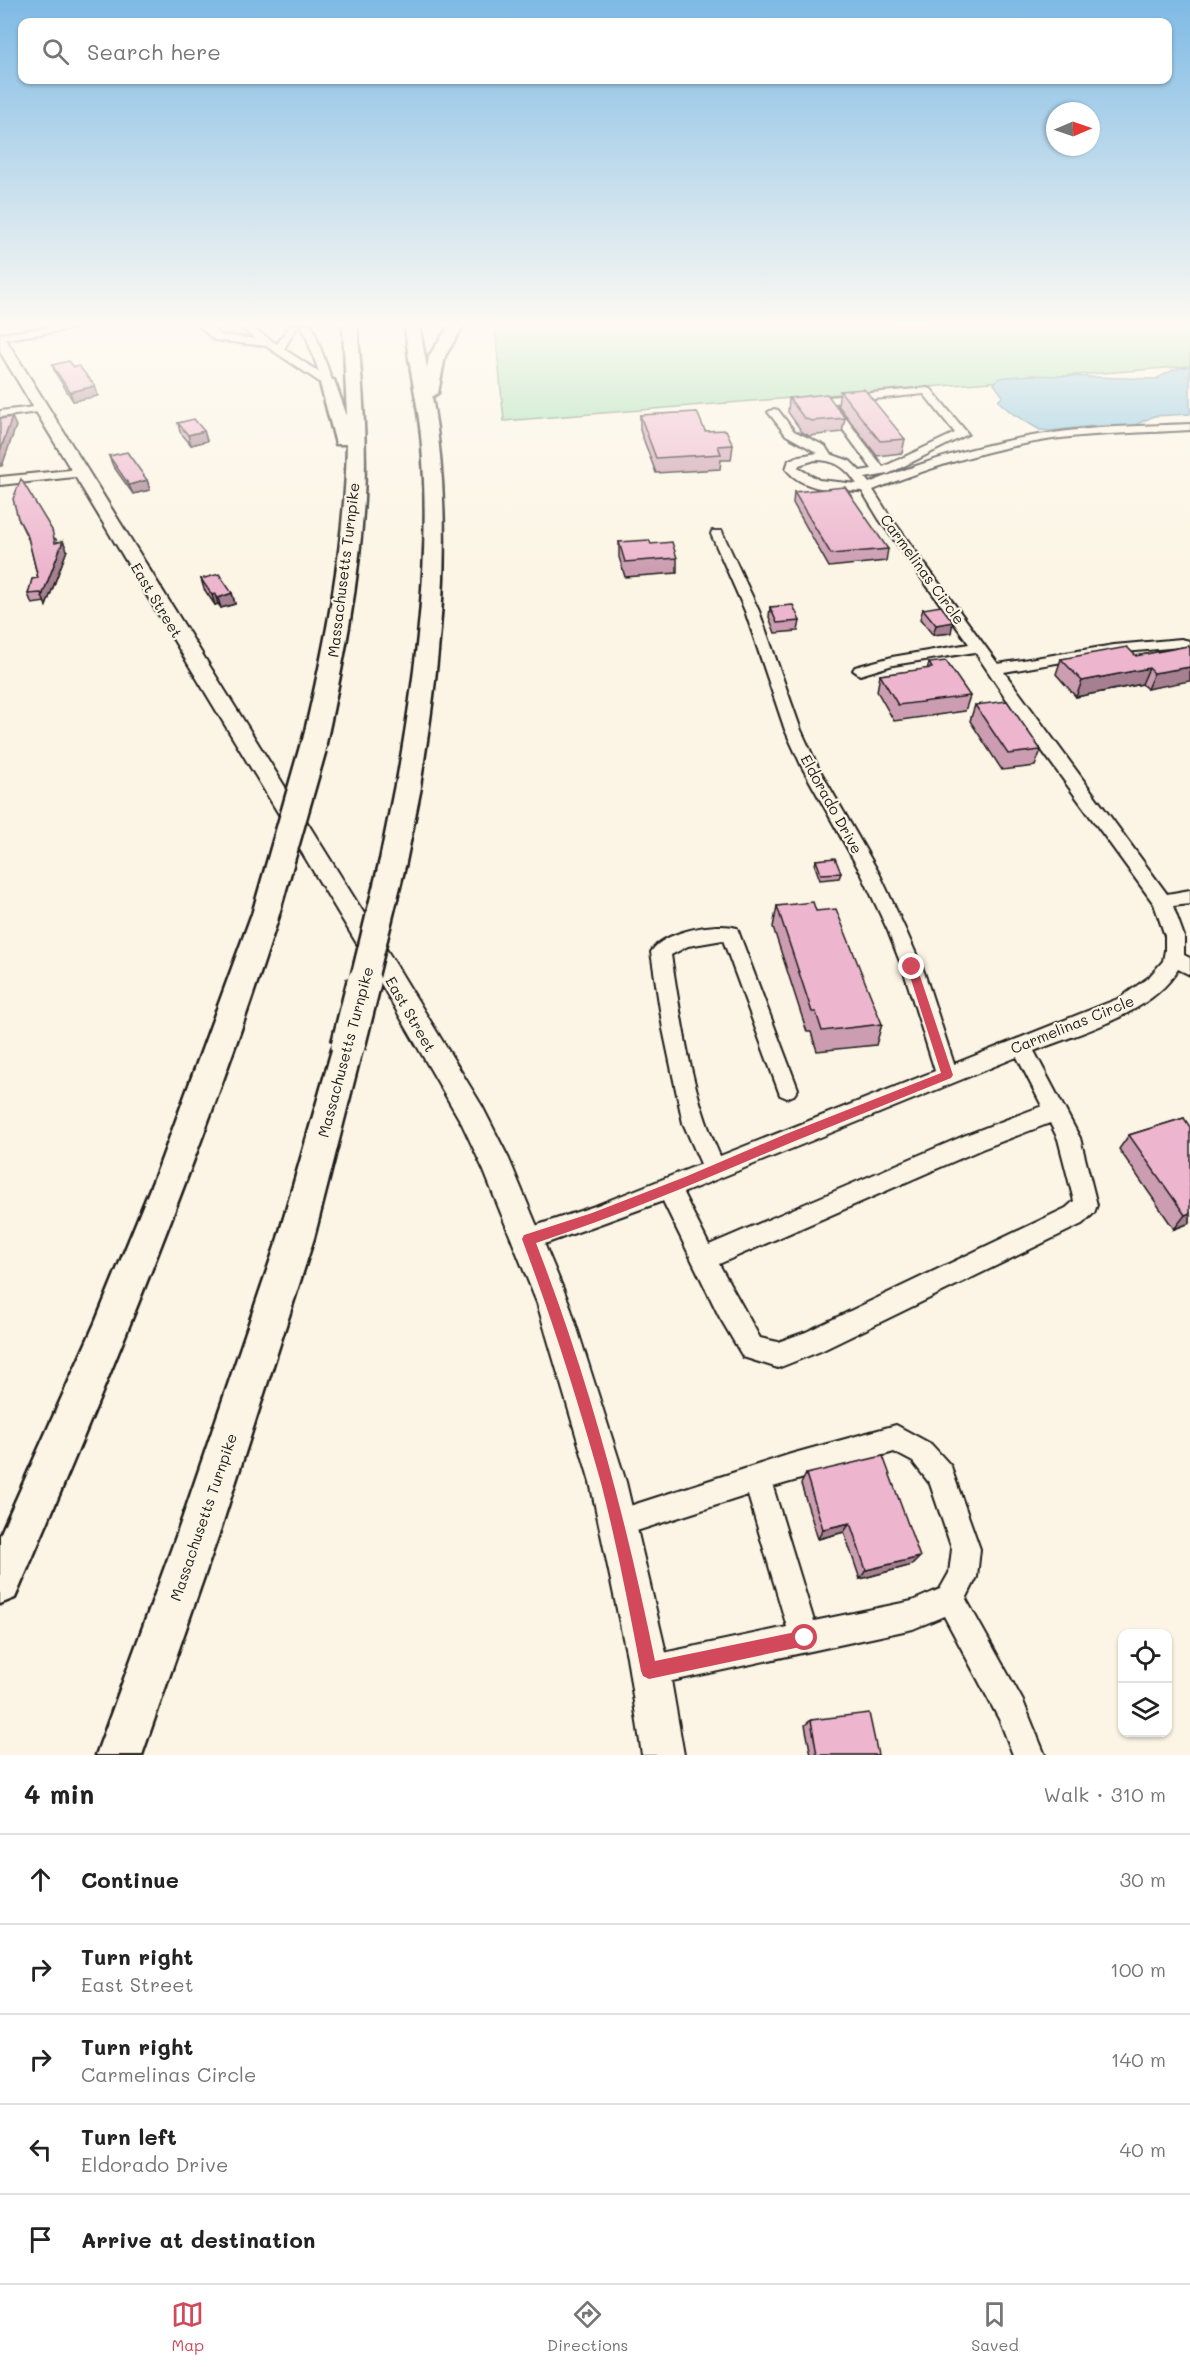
<!DOCTYPE html>
<html lang="en">
<head>
<meta charset="utf-8">
<style>
  body { margin:0; font-family:Mali,sans-serif; background:#f2f2f2; color:#222 }
  .controls { position:absolute; right:18px; bottom:18px; display:grid; overflow:hidden; border-radius:12px; box-shadow:0 2px 4px #0004 }
  .controls button { width:54px; height:54px; display:grid; place-items:center; padding:0; border:0; border-bottom:2px solid #e0e0e0; background:#fff; color:#222; font:30px sans-serif }
  .compass { position:absolute; left:1046px; top:102px; width:54px; height:54px; border-radius:50%; background:#fff; box-shadow:0 2px 4px #0004; rotate:88deg }
  .stop { position:absolute; width:18px; height:18px; margin:-14px; border:4px solid #d1495b; border-radius:50%; background:#fff }
  .stop.end { background:#d1495b; border-color:#fff; box-shadow:0 2px 6px #0008 }
  .list { margin:0; padding:0; list-style:none }
  h2 { display:flex; justify-content:space-between; align-items:center; height:78px; margin:0; padding:0 24px; font-size:26px }
  h2 small { font-size:20px; font-weight:400; color:#767676 }
  .list li { display:grid; grid-template-columns:39px 1fr auto; gap:18px; align-items:center; box-sizing:border-box; height:90px; padding:0 24px; border-top:2px solid #e0e0e0 }
  .list b { display:block; font-size:22px; white-space:nowrap }
  .list p { margin:0; font-size:20px; white-space:nowrap; color:#767676 }
  .list em { font-size:20px; font-style:normal; color:#767676 }
  .icon { flex:none; width:33px; height:33px; fill:none; stroke:currentColor; stroke-width:2; stroke-linecap:round; stroke-linejoin:round }
  .map { position:relative; flex:none; width:1190px; height:1755px; overflow:hidden }
  .search { position:absolute; background:#fff; box-shadow:0 2px 4px #0004; left:18px; right:18px; top:18px; height:66px; display:flex; align-items:center; gap:15px; box-sizing:border-box; padding:0 21px; border-radius:12px; color:#767676; font-size:22px }
  .sheet { height:528px; background:#fff }
  nav { display:flex; justify-content:space-around; align-items:center; box-sizing:border-box; height:84px; border-top:2px solid #e0e0e0; background:#fff; font-size:16px; color:#767676 }
  nav a { display:grid; justify-items:center; gap:3px }
  nav .on { color:#d1495b }
  .map>svg:first-child { display:block }
</style>
</head>
<body>
<div class="map">
<svg width="1190" height="1755" viewBox="0 0 1190 1755">
  <rect width="100%" height="100%" fill="#fcf5e5"/>
  <filter id="ink" filterUnits="userSpaceOnUse"><feTurbulence type="fractalNoise" baseFrequency=".0167" numOctaves="2"/><feDisplacementMap in="SourceGraphic" scale="12" xChannelSelector="R" yChannelSelector="G"/><feConvolveMatrix kernelMatrix="1 2 1 2 8 2 1 2 1" color-interpolation-filters="sRGB"/></filter>
  <g filter="url(#ink)">
    <path fill="#96dca9" stroke="#597c62" stroke-width="1.5" d="M507 325H1190V366L504 421 495 328Z"/>
    <path fill="#80c2e0" stroke="#588092" stroke-width="1.5" d="M1190 366V414L1154 416 1133 426H1093L1050 431 1040 430 1013 414 998 401 1003 396 994 384 999 378 1030 375 1156 379 1173 370Z"/>
    <g fill="none" stroke-linecap="round" stroke-linejoin="round">
      <g stroke="#1c1c1c" stroke-width="4">
        <path id="minor" d="M62 325H84L79 328 0 340V334Z
          M198 325H209L221 335 256 339 237 325H248L277 344 290 325H298L284 349 319 372 302 325H312L333 383 332 385H324L266 346 214 340Z
          M927 388 931 389 968 434 888 474 865 478 869 483C928 460 990 441 1053 433 1099 426 1144 426 1190 424V430C1144 433 1098 433 1053 439 991 448 931 467 873 490L889 515 998 664 1114 645 1181 639 1190 641V650L1180 647 1114 653 1004 672 1167 894 1190 890V904L1173 906 1184 936V955L1190 958V975L1178 969C1152 1014 1079 1033 1034 1051L1080 1138 1097 1205 1094 1213 1082 1224 821 1351 778 1368 743 1357 719 1316 663 1201 528 1250 520 1247 516 1239 520 1231 595 1206 701 1164 683 1123 663 1029 651 952C662 932 716 921 737 928L798 1089 794 1095 787 1098 780 1095 723 940 688 946 671 955C682 1023 691 1093 720 1156L935 1071 904 972 888 931 862 875 802 767 785 730 745 611 711 534 712 531H722L723 534 759 611 801 730 818 767 880 875 906 931 924 972 954 1064 1120 998 1149 977 1163 961 1165 950V936L1154 904 1030 734 975 652 893 665 860 675 853 670 855 667 892 657 969 644 879 519 862 491C836 490 804 492 786 469L789 460 799 456 818 453 786 435 768 412 774 409 778 410 794 431 825 446 830 454 850 461 860 471 872 469 822 401 828 397ZM924 394 955 433 883 467 834 403ZM815 460C835 460 846 467 857 484L819 480 798 468 799 465ZM1017 1057 1042 1106 966 1135 709 1245 683 1193ZM1050 1123 1058 1139 1074 1201 1066 1208 806 1332 778 1342 760 1338 719 1264 982 1149Z
          M42 406 46 407V411L0 417V411Z
          M80 469 86 473 84 476 0 485V477Z
          M896 1425 931 1444 951 1466 954 1476 980 1549 977 1577 966 1599 1023 1701 1045 1755H1013L1000 1721 944 1616 913 1629 649 1686 638 1682 634 1671 638 1660 649 1656 787 1627 748 1495 618 1537 608 1533 604 1523 608 1513 791 1454ZM894 1452 913 1462 930 1484 952 1549 949 1573 940 1589 912 1601 814 1621 773 1487Z"/>
      </g>
      <g stroke="#1c1c1c" stroke-width="4">
        <path id="major" d="M0 337 7 341 398 968 482 1106 509 1159 569 1303 626 1482 667 1657 684 1755H642L627 1657 590 1482 537 1303 484 1171 462 1124 380 982 0 352Z"/>
      </g>
      <g stroke="#1c1c1c" stroke-width="5">
        <path id="highway" d="M343 325H357C362 383 367 441 364 499 359 583 343 666 325 748L322 754 313 756 304 754 301 748C325 648 345 548 347 444H336L320 383 322 380H334L347 416Z
          M405 325H419L427 368 429 356 450 325H464L445 356 438 393 432 397C455 526 441 658 420 786L417 792 408 794 399 792 396 786C416 674 431 560 422 446 419 405 408 365 405 325Z
          M265 905 275 909 279 916C204 1149 112 1374 15 1598L0 1604V1535L95 1323 158 1169 251 916 255 909Z
          M348 1033 359 1037 363 1046 314 1238 220 1531 142 1755H96L178 1531 278 1238 333 1046 337 1037Z"/>
      </g>
      <use href="#minor" fill="#fcf5e5" fill-rule="evenodd"/>
      <use href="#major" fill="#fcf5e5" fill-rule="evenodd"/>
      <use href="#highway" fill="#fcf5e5" fill-rule="evenodd"/>
      <g stroke="#1c1c1c" stroke-width="31" stroke-linecap="butt">
        <path id="highway-bridge-far1" d="M265 916 313 748
          M363 983 393 861 408 786"/>
      </g>
      <g stroke="#1c1c1c" stroke-width="38" stroke-linecap="butt">
        <path id="highway-bridge" d="M348 1046 364 982"/>
      </g>
      <use href="#highway-bridge-far1" stroke="#fcf5e5" stroke-width="26"/>
      <use href="#highway-bridge" stroke="#fcf5e5" stroke-width="33"/>
    </g>
    <path fill="#cc9db1" stroke="#1c1c1c" stroke-width="1.5" d="M52 365 74 367 95 386 98 396 73 401 56 374Z
      M840 391 905 439 902 453 877 456 838 405Z
      M789 398 845 418 842 432 809 436 802 432 788 412Z
      M640 415 705 431 733 445 731 460H721L720 469 656 473 640 430Z
      M178 423 204 431 207 441 191 445 180 432Z
      M109 456 147 480 150 490 133 494 113 466Z
      M794 492 888 549 886 561 829 567 793 503Z
      M18 518 56 539 57 542 63 541 67 550 46 606 45 602 32 604 28 594 38 578 29 541Z
      M619 542 651 544 677 558V573L625 577 619 557Z
      M201 579 232 593 235 604 221 608 218 604 215 605 204 589Z
      M770 607 800 621 798 631 775 633 769 617Z
      M923 609 951 633 933 635 920 619Z
      M1188 646 1147 689 1142 684 1076 697 1056 674 1061 659 1136 656Z
      M929 663 970 696 965 711 894 721 877 691 880 675 927 669Z
      M975 705 1041 750 1035 766 1002 770 970 721Z
      M816 860 841 873 839 878 820 880 815 866Z
      M777 906 816 911 882 1024 876 1045 817 1051 811 1032H807L773 927Z
      M1184 1118 1190 1223 1174 1229 1119 1149 1129 1135Z
      M806 1474 912 1565 860 1579 844 1532 818 1539 801 1484Z
      M811 1720 878 1755H811L805 1725Z"/>
    <path fill="#a67f90" stroke="#1c1c1c" stroke-width="1.5" d="M95 386 98 396 73 401 70 392Z
      M12 417 16 426 2 466H0V451Z
      M204 431 207 441 191 445 188 435Z
      M147 480 150 490 133 494 129 485Z
      M63 541 67 550 46 606 42 596Z
      M232 593 235 604 221 608 218 598Z
      M215 594 218 604 215 605 212 595Z
      M953 622 951 633 933 635 936 625Z
      M1190 667V681L1147 689 1154 673Z
      M1149 668 1142 684 1076 697 1082 681Z
      M1190 1213V1223L1174 1229 1185 1215Z
      M850 1523 844 1532 818 1539 823 1529Z
      M920 1557 912 1565 860 1579 866 1570Z"/>
    <path fill="#edb6ce" stroke="#1c1c1c" stroke-width="1.5" d="M69 361 74 367 79 366 95 386 70 392 52 365Z
      M864 389 905 439 880 441 840 391Z
      M827 394 845 418 811 421 804 418 789 398Z
      M697 412 705 431 726 430 733 445 718 446 721 454 656 458 640 415Z
      M12 417 0 451V419Z
      M194 419 204 431 188 435 178 423Z
      M127 452 147 480 129 485 109 456Z
      M21 479 52 530 55 543 63 541 42 596 41 593 28 594 32 579 38 578 28 537 18 518 13 499Z
      M845 487 888 549 831 554 794 492Z
      M649 540 651 544 672 542 677 558 625 562 619 542Z
      M219 574 232 593 218 598 215 594 212 595 201 579Z
      M793 605 800 621 777 623 770 607Z
      M941 606 953 622 936 625 923 609Z
      M1188 646 1190 648V667L1154 673 1149 668 1082 681 1061 659 1127 647 1136 656Z
      M946 661 970 696 898 705 880 675 932 668 929 663Z
      M1007 701 1041 750 1008 754 975 705Z
      M835 858 841 873 821 874 816 860Z
      M813 902 816 911 836 909 882 1024 822 1031 816 1012H812L777 906Z
      M1184 1118 1190 1127V1213L1185 1215 1129 1135Z
      M883 1456 920 1557 866 1570 850 1523 823 1529 806 1474Z
      M869 1713 878 1755H817L811 1720Z"/>
  </g>
  <linearGradient id="sky" x2="0" y2="1"><stop stop-color="#7ebae5"/><stop offset="0.57" stop-color="#fefaf3"/><stop offset="1" stop-color="#fefaf3" stop-opacity="0"/></linearGradient>
  <rect width="1190" height="570" fill="url(#sky)"/>
  <path fill="#d1495b" d="M912 963 917 967 953 1075 951 1078C899 1099 847 1120 795 1141 709 1177 625 1214 536 1243 589 1379 626 1519 655 1661L805 1630 810 1632 813 1638 810 1643 805 1646 649 1679 643 1676 641 1671C629 1608 617 1545 601 1483 578 1401 552 1319 522 1239L524 1235 592 1213 685 1177 786 1134 941 1073 907 967Z"/>
  <g text-anchor="middle" dominant-baseline="central" stroke-width="4.5" stroke-linejoin="round" paint-order="stroke">
    <g font-size="15" fill="#1c1c1c" stroke="#fcf5e5">
      <text transform="translate(923 569) rotate(54)">Carmelinas Circle</text>
      <text transform="translate(343 570) rotate(-83)">Massachusetts Turnpike</text>
      <text transform="translate(157 600) rotate(59)">East Street</text>
      <text transform="translate(832 804) rotate(61)">Eldorado Drive</text>
      <text transform="translate(411 1014) rotate(60)">East Street</text>
      <text transform="translate(1072 1024) rotate(-22)">Carmelinas Circle</text>
      <text transform="translate(345 1052) rotate(-75)">Massachusetts Turnpike</text>
      <text transform="translate(203 1517) rotate(-71)">Massachusetts Turnpike</text>
    </g>
  </g>
</svg>
<div class="controls">
<button><svg class="icon" aria-label="locate" viewBox="0 0 24 24"><circle cx="12" cy="12" r="6"/><path d="M12 2v4M12 18v4M2 12h4M18 12h4"/></svg></button>
<button><svg class="icon" aria-label="layers" viewBox="0 0 24 24"><path d="M12 4l9 5-9 5-9-5zM3 14l9 5 9-5"/></svg></button>
</div>
<svg class="compass" viewBox="-18 -18 36 36"><path d="M0-13l5 13h-10z" fill="#e53935"/><path d="M0 13l5-13h-10z" fill="#767676"/></svg>
<div class="stop" style="left:805px;top:1638px"></div>
<div class="stop end" style="left:912px;top:967px"></div>
<div class="search"><svg class="icon" aria-label="search" viewBox="0 0 24 24"><circle cx="10" cy="10" r="6"/><path d="M15 15l6 6"/></svg>Search here</div>
</div>
<section class="sheet">
<h2>4 min<small>Walk · 310 m</small></h2>
<ul class="list">
<li><svg class="icon" aria-label="ahead" viewBox="0 0 24 24"><path d="M12 20V5M6 11l6-6 6 6"/></svg><div><b>Continue</b></div><em>30 m</em></li>
<li><svg class="icon" aria-label="right" viewBox="0 0 24 24"><path d="M7 20v-9h11M14 6l5 5-5 5"/></svg><div><b>Turn right</b><p>East Street</p></div><em>100 m</em></li>
<li><svg class="icon" aria-label="right" viewBox="0 0 24 24"><path d="M7 20v-9h11M14 6l5 5-5 5"/></svg><div><b>Turn right</b><p>Carmelinas Circle</p></div><em>140 m</em></li>
<li><svg class="icon" aria-label="left" viewBox="0 0 24 24"><path d="M17 20v-9H6M10 6l-5 5 5 5"/></svg><div><b>Turn left</b><p>Eldorado Drive</p></div><em>40 m</em></li>
<li><svg class="icon" aria-label="arrive" viewBox="0 0 24 24"><path d="M6 21V4h12l-3 4 3 4H6"/></svg><div><b>Arrive at destination</b></div></li>
</ul>
</section>
<nav>
<a class="on"><svg class="icon" aria-label="map" viewBox="0 0 24 24"><path d="M3 6l6-2 6 2 6-2v14l-6 2-6-2-6 2zM9 4v14M15 6v14"/></svg>Map</a>
<a><svg class="icon" aria-label="directions" viewBox="0 0 24 24"><path d="M12 3l9 9-9 9-9-9zM9 14v-3h6M13 9l2 2-2 2"/></svg>Directions</a>
<a><svg class="icon" aria-label="saved" viewBox="0 0 24 24"><path d="M7 4h10v16l-5-4-5 4z"/></svg>Saved</a>
</nav>
</body>
</html>
